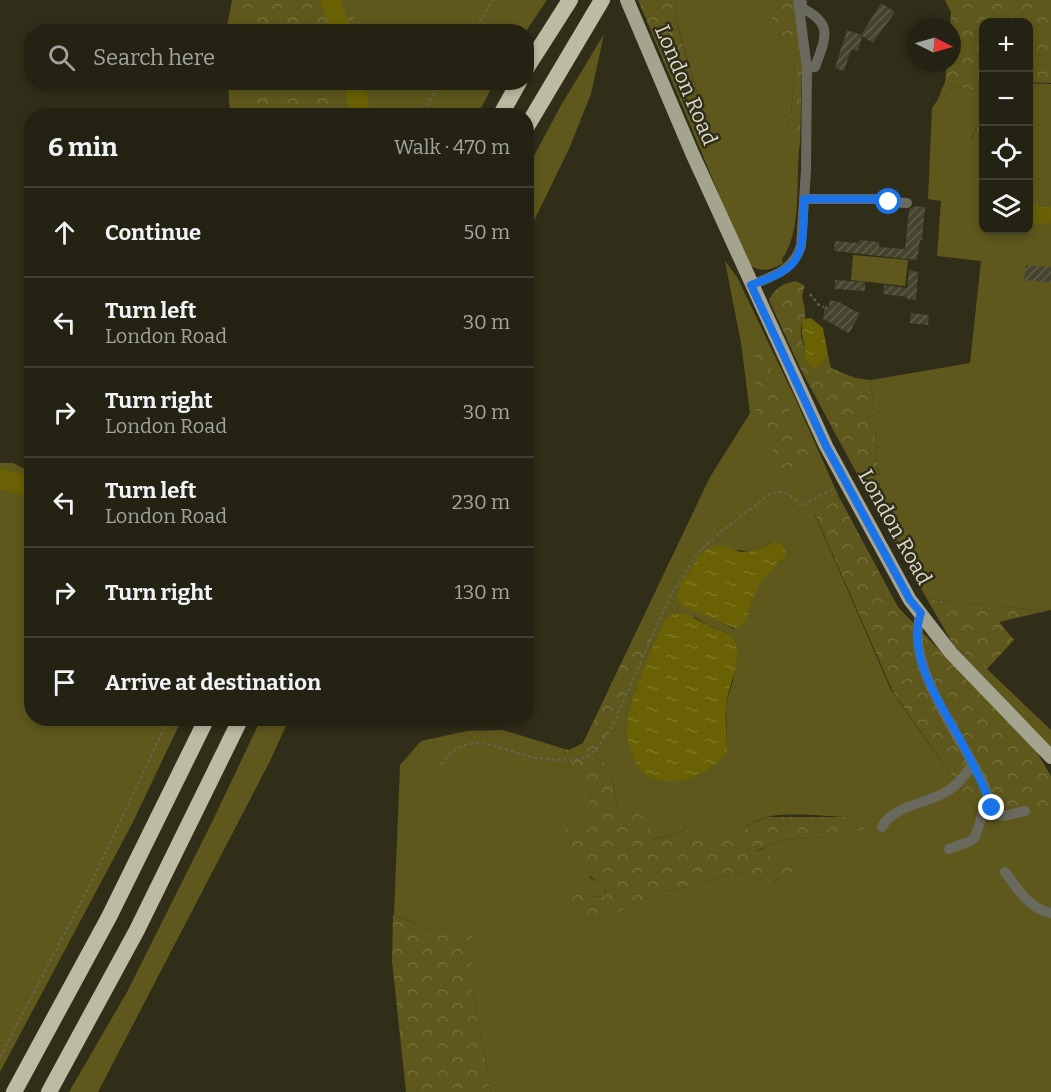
<!DOCTYPE html>
<html lang="en">
<head>
<meta charset="utf-8">
<style>
  body { margin:0; font-family:Bitter,serif; background:#302f20; color:#f1f3f6 }
  .controls { position:absolute; right:18px; top:18px; display:grid; overflow:hidden; border-radius:12px; box-shadow:0 3px 9px #0003 }
  .controls button { width:54px; height:54px; display:grid; place-items:center; padding:0; border:0; border-bottom:2px solid #413f32; background:#242212; color:#f1f3f6; font:30px sans-serif }
  .compass { position:absolute; left:907px; top:18px; width:54px; height:54px; border-radius:50%; background:#242212; box-shadow:0 3px 9px #0003; rotate:95deg }
  .stop { position:absolute; width:18px; height:18px; margin:-14px; border:4px solid #1a73e8; border-radius:50%; background:#fff }
  .stop.end { background:#1a73e8; border-color:#fff; box-shadow:0 2px 6px #0008 }
  .list { margin:0; padding:0; list-style:none }
  h2 { display:flex; justify-content:space-between; align-items:center; height:78px; margin:0; padding:0 24px; font-size:26px }
  h2 small { font-size:20px; font-weight:400; color:#a3a49f }
  .list li { display:grid; grid-template-columns:39px 1fr auto; gap:18px; align-items:center; box-sizing:border-box; height:90px; padding:0 24px; border-top:2px solid #413f32 }
  .list b { display:block; font-size:22px; white-space:nowrap }
  .list p { margin:0; font-size:20px; white-space:nowrap; color:#a3a49f }
  .list em { font-size:20px; font-style:normal; color:#a3a49f }
  .icon { flex:none; width:33px; height:33px; fill:none; stroke:currentColor; stroke-width:2; stroke-linecap:round; stroke-linejoin:round }
  .map { position:relative; flex:none; width:1051px; height:1092px; overflow:hidden }
  .search { position:absolute; background:#242212; box-shadow:0 3px 9px #0003; left:24px; top:24px; width:510px; height:66px; display:flex; align-items:center; gap:15px; box-sizing:border-box; padding:0 21px; border-radius:24px; color:#a3a49f; font-size:22px }
  .panel { position:absolute; background:#242212; box-shadow:0 3px 9px #0003; left:24px; top:108px; width:510px; height:618px; border-radius:24px }
  .map>svg:first-child { display:block }
</style>
</head>
<body>
<div class="map">
<svg width="1051" height="1092" viewBox="0 0 1051 1092">
  <defs>
    <pattern id="forest-crowns" width="20" height="18" patternUnits="userSpaceOnUse" patternTransform="scale(1.5)"><rect width="20" height="18" fill="#5e581d"/><path d="M2 6a3 3 0 1 1 6 0M12 15a3 3 0 1 1 6 0" fill="none" stroke="#746f3d"/></pattern>
    <pattern id="water-ripples" width="26" height="14" patternUnits="userSpaceOnUse" patternTransform="scale(1.5)"><rect width="26" height="14" fill="#696104"/><path d="M2 4q2-2 4 0t4 0M15 11q2-2 4 0t4 0" fill="none" stroke="#7e7727"/></pattern>
    <pattern id="building-hatch" width="6" height="6" patternUnits="userSpaceOnUse" patternTransform="scale(1.5)"><rect width="6" height="6" fill="#46442e"/><path d="M-1 1l2-2M0 6l6-6M5 7l2-2" fill="none" stroke="#605e4b"/></pattern>
  </defs>
  <rect width="100%" height="100%" fill="#302e18"/>
  <path fill="#5e581d" fill-rule="evenodd" d="M232 0H547L526 31 226 32Z
    M677 0H763L787 51 795 61 791 118 787 126 800 143C795 177 803 231 782 259L783 263C770 271 760 273 747 263L687 117H704L675 16Z
    M604 34 591 94 569 149 527 235V169L560 107Z
    M228 83H494L477 116 230 115Z
    M1029 83 1051 84V610L1046 611 927 599 870 498 880 491 871 380 970 363 981 261 937 256 941 201 928 199 932 108 937 101 956 86 979 92 980 122 970 140H983L984 230H1028Z
    M853 255 908 260 905 286 851 280Z
    M725 261 737 277 795 398 839 497 815 515 891 690 977 811 1030 808 1051 819V1092H491L472 985V933L437 932 394 915 400 765 421 741 467 731 503 730 568 750 563 749 578 784 593 794C581 820 588 850 590 878L605 884 606 897 589 896 594 923 659 893 709 881 736 872 771 883 801 868 755 852 784 840 826 837 844 817C823 816 787 812 767 817 752 821 739 833 727 842L696 828 652 840 638 814 618 812 612 776 608 765 595 757 612 727 652 636 637 630 710 477 750 413 741 343ZM776 542 781 561C771 569 761 581 754 593 745 612 754 613 734 629L714 618 680 605 676 601 679 586 687 576 732 550 752 551ZM695 617 707 625 726 632 737 655 733 681 726 703 727 751 635 691 645 669Z
    M0 463H13L31 472 32 718 182 719 132 824 0 1072Z
    M954 646 987 669 1051 730V749Z
    M261 719H289L270 761 98 1092H69L127 992 213 820Z"/>
  <path fill="url(#forest-crowns)" d="M245 0H354V31H237L242 1Z
    M638 0H677L675 17 704 118 687 117Z
    M763 0H794L802 68 800 143 787 126 791 118 795 61 787 51Z
    M945 0H1051V83L1029 82 1028 22H984L983 140 970 141 980 122 979 92 956 86 937 101 945 82 947 63H952V27H950L951 12Z
    M237 83H366L374 115H239Z
    M796 281 805 286C799 300 805 300 805 314 806 319 802 323 801 328 799 344 810 355 820 366L828 355 831 368 855 378 871 380 880 491 870 498 801 370 769 300C775 288 783 283 796 281Z
    M756 336 813 461 785 477 754 406Z
    M839 497 898 607 1035 749 1051 776V819L1030 808 977 811 893 692 815 514Z
    M927 599 1046 611 999 622 1014 640 987 669 954 646Z
    M637 630 653 636 612 727 595 757 608 765 612 776 618 812 638 814 647 818 653 840 696 828 727 841 753 823 768 817H844L866 829 826 837 784 840 756 851 802 868 770 883 736 872 709 881 659 893 595 923 578 918 572 899 578 890 589 896 606 897 605 885C580 872 577 865 562 842L566 824 586 823 588 806 593 794 578 784 563 749 569 750 583 743Z
    M393 915 437 932H472V985L491 1092H406L392 961Z"/>
  <path fill="url(#water-ripples)" d="M1028 198 1041 207H1051V223L1029 224Z
    M811 318 823 328 828 355 820 366 815 368 811 366 804 357C809 343 797 339 804 319Z
    M776 542 781 544 787 553C777 567 761 578 754 595 748 607 750 622 737 629L680 605 676 601 679 586 699 556 707 549 720 546 741 552 752 551Z
    M682 613C692 616 698 620 707 625 713 628 719 629 725 632 751 648 728 683 726 705 725 720 727 736 727 751 712 769 693 783 668 781 647 779 639 773 632 753 631 749 628 744 628 740 622 710 652 650 664 622L673 614Z"/>
  <g fill="none" stroke-linecap="round" stroke-linejoin="round">
    <path stroke="#696104" stroke-width="20" d="M330 0 342 32
      M354 82 361 116
      M0 479 32 487"/>
  </g>
  <path fill="url(#building-hatch)" d="M881 3 895 12 873 43 862 36 858 51 851 50 844 71 835 68 847 30 861 35Z
    M914 206 925 207 922 240H920L917 260 834 251 835 241 859 243V240L879 242V247L905 249 909 210Z
    M1026 265 1051 267V283L1024 280Z
    M909 270 918 272 916 300 907 299V297L883 294 884 285 907 288Z
    M835 280 865 282V291L835 289Z
    M830 300 839 302 860 314 849 333 823 319 825 306 829 307Z
    M911 313 929 315 928 325 910 323Z"/>
  <g fill="none" stroke-linecap="round" stroke-linejoin="round">
    <path stroke="#676552" stroke-width="2" stroke-dasharray="3 3" stroke-linecap="butt" d="M473 32 493 0
      M420 116 441 82
      M810 294 819 305 824 307
      M441 764C447 757 453 749 462 746 486 737 510 753 533 757 544 759 555 760 566 760 573 760 581 760 588 756 598 749 605 737 612 727L670 596 698 553 716 536 771 493 783 492 791 496 801 506 835 488
      M0 1057 94 877 169 718"/>
    <path stroke="#69695e" stroke-width="10" d="M802 3 800 7C834 23 826 37 815 67L807 68
      M804 199H881L889 202 907 203
      M751 285C773 276 793 271 801 246L806 170 807 68 798 0
      M921 613C903 664 962 738 983 783 988 793 990 804 995 813L1003 816 1025 811
      M882 827C891 807 927 803 946 792 957 786 965 775 972 765
      M949 849 971 841 975 837 988 798
      M1005 872C1017 888 1029 909 1051 913"/>
    <path stroke="#a5a48e" stroke-width="14" d="M627 0 692 153 826 446 910 600 951 653 1051 757"/>
    <path stroke="#bdbba1" stroke-width="16" d="M526 69 570 0
      M500 116 519 82
      M526 128 602 0
      M14 1092 109 917 207 718
      M49 1092 137 930 241 718"/>
  </g>
  <g fill="none" stroke-linecap="round" stroke-linejoin="round">
    <path stroke="#1a73e8" stroke-width="8" d="M889 202 881 199H804C803 218 806 248 793 263 783 274 764 280 751 285L826 446 910 600 921 613C905 658 944 708 963 745 974 766 984 786 992 808"/>
  </g>
  <g text-anchor="middle" dominant-baseline="central" stroke-width="5" stroke-linejoin="round" paint-order="stroke">
    <g font-size="21" fill="#dad9cc" stroke="#302e18">
      <text transform="translate(686 85) rotate(67)">London Road</text>
      <text transform="translate(895 527) rotate(61)">London Road</text>
    </g>
  </g>
</svg>
<div class="controls">
<button>+</button>
<button>−</button>
<button><svg class="icon" aria-label="locate" viewBox="0 0 24 24"><circle cx="12" cy="12" r="6"/><path d="M12 2v4M12 18v4M2 12h4M18 12h4"/></svg></button>
<button><svg class="icon" aria-label="layers" viewBox="0 0 24 24"><path d="M12 4l9 5-9 5-9-5zM3 14l9 5 9-5"/></svg></button>
</div>
<svg class="compass" viewBox="-18 -18 36 36"><path d="M0-13l5 13h-10z" fill="#e53935"/><path d="M0 13l5-13h-10z" fill="#a3a49f"/></svg>
<div class="stop" style="left:889px;top:202px"></div>
<div class="stop end" style="left:992px;top:808px"></div>
<div class="search"><svg class="icon" aria-label="search" viewBox="0 0 24 24"><circle cx="10" cy="10" r="6"/><path d="M15 15l6 6"/></svg>Search here</div>
<section class="panel">
<h2>6 min<small>Walk · 470 m</small></h2>
<ul class="list">
<li><svg class="icon" aria-label="ahead" viewBox="0 0 24 24"><path d="M12 20V5M6 11l6-6 6 6"/></svg><div><b>Continue</b></div><em>50 m</em></li>
<li><svg class="icon" aria-label="left" viewBox="0 0 24 24"><path d="M17 20v-9H6M10 6l-5 5 5 5"/></svg><div><b>Turn left</b><p>London Road</p></div><em>30 m</em></li>
<li><svg class="icon" aria-label="right" viewBox="0 0 24 24"><path d="M7 20v-9h11M14 6l5 5-5 5"/></svg><div><b>Turn right</b><p>London Road</p></div><em>30 m</em></li>
<li><svg class="icon" aria-label="left" viewBox="0 0 24 24"><path d="M17 20v-9H6M10 6l-5 5 5 5"/></svg><div><b>Turn left</b><p>London Road</p></div><em>230 m</em></li>
<li><svg class="icon" aria-label="right" viewBox="0 0 24 24"><path d="M7 20v-9h11M14 6l5 5-5 5"/></svg><div><b>Turn right</b></div><em>130 m</em></li>
<li><svg class="icon" aria-label="arrive" viewBox="0 0 24 24"><path d="M6 21V4h12l-3 4 3 4H6"/></svg><div><b>Arrive at destination</b></div></li>
</ul>
</section>
</div>
</body>
</html>
